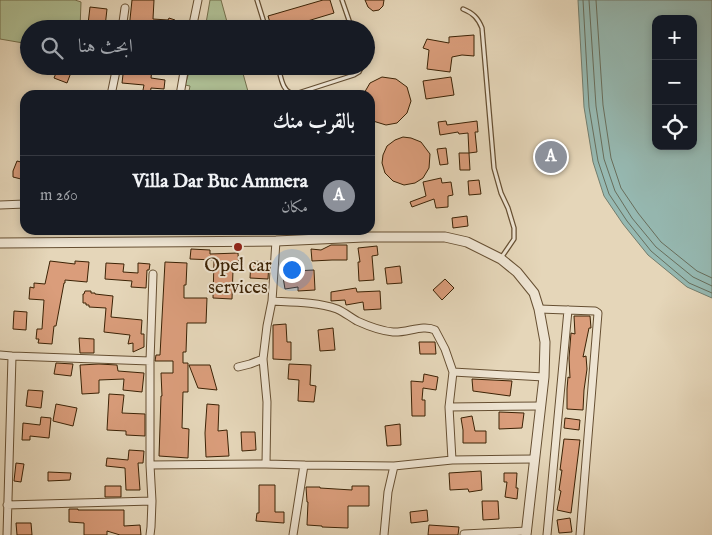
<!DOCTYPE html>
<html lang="ar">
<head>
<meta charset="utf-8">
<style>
  body { margin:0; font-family:"IM FELL English",Amiri,serif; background:#20242c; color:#f1f3f6; direction:rtl }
  .controls { position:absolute; right:15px; top:15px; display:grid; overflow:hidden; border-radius:10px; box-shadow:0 2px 8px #0003 }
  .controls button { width:45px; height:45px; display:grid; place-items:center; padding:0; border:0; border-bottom:1px solid #363941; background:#171b24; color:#f1f3f6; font:25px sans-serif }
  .you { position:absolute; left:291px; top:269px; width:18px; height:18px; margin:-12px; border:4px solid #fff; border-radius:50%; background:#1a73e8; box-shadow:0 0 0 8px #1a73e833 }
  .badge { display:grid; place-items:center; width:32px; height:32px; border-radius:50%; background:#8c9099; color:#fff; font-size:16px; font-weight:700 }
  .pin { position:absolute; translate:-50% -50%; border:2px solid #fff; box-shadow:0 1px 5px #0006 }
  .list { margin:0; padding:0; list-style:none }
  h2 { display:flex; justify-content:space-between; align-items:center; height:65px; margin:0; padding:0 20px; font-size:21px }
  h2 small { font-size:16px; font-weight:400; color:#9ea1a6 }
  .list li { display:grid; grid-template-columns:32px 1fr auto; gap:15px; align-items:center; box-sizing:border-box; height:80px; padding:0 20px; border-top:1px solid #363941 }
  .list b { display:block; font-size:19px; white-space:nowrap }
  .list p { margin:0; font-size:16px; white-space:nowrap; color:#9ea1a6 }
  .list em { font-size:16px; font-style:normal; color:#9ea1a6 }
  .icon { flex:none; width:28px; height:28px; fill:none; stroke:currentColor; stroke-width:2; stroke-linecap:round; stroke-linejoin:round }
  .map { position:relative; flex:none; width:712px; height:535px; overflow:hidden; direction:ltr }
  .search { position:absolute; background:#171b24; box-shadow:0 2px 8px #0003; left:20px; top:20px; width:355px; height:55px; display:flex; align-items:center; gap:12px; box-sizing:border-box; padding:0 18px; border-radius:28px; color:#9ea1a6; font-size:19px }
  .panel { position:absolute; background:#171b24; box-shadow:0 2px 8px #0003; left:20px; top:90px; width:355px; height:145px; border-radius:15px; direction:rtl }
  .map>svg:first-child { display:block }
</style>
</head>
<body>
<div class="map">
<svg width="712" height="535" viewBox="0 0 712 535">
  <rect width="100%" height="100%" fill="#e5d6b9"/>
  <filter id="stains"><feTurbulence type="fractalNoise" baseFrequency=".004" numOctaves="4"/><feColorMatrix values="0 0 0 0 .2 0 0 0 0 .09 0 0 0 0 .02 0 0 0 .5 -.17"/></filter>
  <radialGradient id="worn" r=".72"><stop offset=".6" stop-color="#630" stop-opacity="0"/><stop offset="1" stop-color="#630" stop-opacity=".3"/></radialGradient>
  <path fill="#afbf94" stroke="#75704c" d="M0 0H75L81 2 80 29H29V44L0 39Z
    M210 0H221L229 29H205Z
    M191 66 242 70 249 95H192V93L189 91 190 86 185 85Z"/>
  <path fill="#96b9b2" stroke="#727d6d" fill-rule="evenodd" d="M578 0H712V298L687 287 648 255 623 224 604 196 593 162 584 107ZM656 19H693V146H656Z"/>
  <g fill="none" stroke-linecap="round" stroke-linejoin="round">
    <path stroke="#686e5c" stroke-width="1" d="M583 0 589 107 598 161 609 194 627 221 651 251 689 283 712 293
      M589 0 596 106 604 159 615 191 632 218 656 247 693 277 712 286
      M596 0 603 105 611 158 621 188 638 213 661 242 697 271 712 278"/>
  </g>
  <path fill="#da9d7b" stroke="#3b2205" d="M132 0H154L153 19 168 20 169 18 175 20 174 29H129Z
    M323 0H330L334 13 281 29H272L268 16Z
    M365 0H384L383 6 379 10 373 11 368 7Z
    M90 7 107 9 105 27 88 24Z
    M474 35V56L462 55 452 57 450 72 427 69 429 50 423 48 427 39 449 43V37Z
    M59 66H62L72 70 67 83 54 78Z
    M124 66H137L152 69 151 78 165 80 164 89 151 88 150 95H142L144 85 122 83Z
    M382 77 396 79 407 87 411 101 407 113 397 123 386 125 373 121 370 117V95H363L370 83Z
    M451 77 454 95 426 99 423 81Z
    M446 121 447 125 477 121 478 132H475L477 152 469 153 468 133 459 134 458 132 440 135 438 122Z
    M403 137 411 138 421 142 430 154 429 168 423 178 415 183 404 185 393 181 385 173 382 163 383 155 387 146 395 140Z
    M446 148 448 164 440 165 437 149Z
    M459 153H469L470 170H460Z
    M17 161 25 163V168L21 179 13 177V171Z
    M441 178 442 183 451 182 453 195 448 196V207L436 208 434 199 412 207 410 202 426 196 423 182Z
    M479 180 481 194 469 195 468 181Z
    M467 216 468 226 453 228 452 218Z
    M331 245H347V260H332L312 261 311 249 321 250Z
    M377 246 378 255 372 256 374 280 359 281 358 262H360L358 248Z
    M191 249 210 250V254L238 253 239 270H233L232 299 213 298 214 260 190 259Z
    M50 261 75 264V261L89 262 87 282 65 280V283H64L56 326H54L52 344 38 343 39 339H36L37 329H42L44 300 29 299 30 287 34 288V283L45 284Z
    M251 261 269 262 268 279 250 278Z
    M165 262 187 263 186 285H184V298H207L206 323H187L186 352H183V363H188V392H183L182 428 189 429 188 458 159 456 161 396H162L161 373H173V361H155L156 355H160Z
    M106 263 124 264 123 272 138 273V263L150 264 149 270H147L146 288 131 287 132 281 105 279Z
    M400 266 402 283 387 284 385 268Z
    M294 269V271L314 270 315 290 298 291V287L285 289 282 271Z
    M445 279 454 288 442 300 433 290Z
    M356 288 357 292 380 291 381 309 364 310 363 302 346 305 345 300 331 301V292Z
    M85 291H91V293H95V294L113 296 111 317 142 320 141 334H144V347L133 352V343L128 344 130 335 104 332 106 308 89 307V305H86V303H83V294H84Z
    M14 311 27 312 26 330 13 329Z
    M574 316H590L591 328H589L583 357 586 356 587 369 584 390 583 410 567 409V389L568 377 570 378 569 358 571 333 575 334Z
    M286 324 287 342H291V360L273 359V325Z
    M333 328 335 350 320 351 318 330Z
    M79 338 94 339V353H80Z
    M419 342H435L436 354H420Z
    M56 363 73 364 71 376 54 374Z
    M99 364 117 365 118 371 144 373 142 392 123 390 124 379 99 380V393L82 394 80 365Z
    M289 364 311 365 310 385 316 386 314 402 298 401 299 380 288 379Z
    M189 365H210L217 390 198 388Z
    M424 374 438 377 436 390 423 388 422 400H425V416H412L411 381 423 382Z
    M472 379 512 381 510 396 473 391Z
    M28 390 43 391 41 408 26 406Z
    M109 394 124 395 122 413 145 414V436L126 435V431L107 430Z
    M56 404 77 408 73 426 53 421Z
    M207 404 219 405 218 431 227 430 229 456 206 457 205 433Z
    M499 412 524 413 522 428 499 429Z
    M472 416 475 431H486V443H463V430L461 418Z
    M41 417 51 418 49 438 30 436V440H22L23 423 40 425Z
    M565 418 580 420 579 430 564 428Z
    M400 424 401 445 387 446 385 426Z
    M241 432H255L256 450 242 451Z
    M564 439 580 440 571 513 557 510 561 491 559 490 562 470H560Z
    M129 450 144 451 143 463H138L140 490H126L125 468 106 466 107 458 128 460Z
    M16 463 24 464 21 482 14 481Z
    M481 471 482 490 469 492 468 489 450 490 449 473Z
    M48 472 71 473 70 480 48 481Z
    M504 473H517L516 488H518L517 499 505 497 507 482H504Z
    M259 485H275V512H284V523L256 521 257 513H259Z
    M105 486H121V497H105Z
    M352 486H369V506H348V528L322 527V526L307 525 308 502H307L306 487H320V488L352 490Z
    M482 501H498L499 519 483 520Z
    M69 509H78V510H124V526L140 525 141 535H120L107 531V535H84V523L69 522Z
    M427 510 428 521 411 523 410 512Z
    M570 518 572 532 559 533 557 520Z
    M16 523H31L32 535H17Z
    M429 525 459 527 458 535H428Z"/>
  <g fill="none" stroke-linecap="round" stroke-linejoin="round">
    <g stroke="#664f32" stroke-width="5.5">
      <path id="service" d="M257 0 266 29
        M342 0 352 29
        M463 9C473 13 478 18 482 28L494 168 501 193 508 208 514 228V239L501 258
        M278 66C281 77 282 93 295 94L354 75 359 72 362 66"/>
    </g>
    <g stroke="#664f32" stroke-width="9">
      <path id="minor" d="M122 29 125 8
        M192 29 198 0
        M111 95 117 66
        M180 95 185 66
        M0 205 25 204
        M272 301C292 302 318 302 337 309 344 312 350 317 357 321 368 326 381 331 393 332 407 333 423 324 435 330L445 349 453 372 449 407 452 460
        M539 309 595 311 598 313 580 535
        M0 355 12 356 150 361
        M238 367 250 364 263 359
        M453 372 544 377
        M449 407 541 406
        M266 464 267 402 263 359 267 326 272 301 276 241
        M150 465 266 464 304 465 394 466 452 460 535 459
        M7 505 152 501
        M464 534 527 531
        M7 535 12 356
        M150 535 151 527 152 501 150 465V361L153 274
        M293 535 304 465
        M384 535 388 492 394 466
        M547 535 568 310"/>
    </g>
    <g stroke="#664f32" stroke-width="11">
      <path id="tertiary" d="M0 243 276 241 364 237H445L467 242 501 259 517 272 534 293 539 309 545 342 544 377 526 535"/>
    </g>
    <use href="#service" stroke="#eee4d2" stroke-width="3"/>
    <use href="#minor" stroke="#eee4d2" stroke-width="7"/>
    <use href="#tertiary" stroke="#eee4d2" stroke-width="9"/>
  </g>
  <circle fill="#8f2418" stroke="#eee4d2" stroke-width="2" cx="238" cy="247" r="5"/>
  <g text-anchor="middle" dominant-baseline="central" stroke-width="4" stroke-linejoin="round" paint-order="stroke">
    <g font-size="19" fill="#3b2205" stroke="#eee4d2">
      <text x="238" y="266">Opel car<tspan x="238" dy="22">services</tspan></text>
    </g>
  </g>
  <rect width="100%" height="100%" filter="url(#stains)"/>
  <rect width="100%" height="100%" fill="url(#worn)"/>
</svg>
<div class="controls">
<button>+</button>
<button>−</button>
<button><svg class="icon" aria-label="locate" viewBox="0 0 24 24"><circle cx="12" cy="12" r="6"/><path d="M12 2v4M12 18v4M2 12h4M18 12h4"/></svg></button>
</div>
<div class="you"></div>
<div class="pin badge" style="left:551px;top:157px">A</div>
<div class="search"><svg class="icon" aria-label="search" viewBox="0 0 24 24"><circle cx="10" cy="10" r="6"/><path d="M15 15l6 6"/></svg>ابحث هنا</div>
<section class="panel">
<h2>بالقرب منك<small></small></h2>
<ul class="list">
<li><span class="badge">A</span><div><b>Villa Dar Buc Ammera</b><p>مكان</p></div><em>260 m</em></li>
</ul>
</section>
</div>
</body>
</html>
